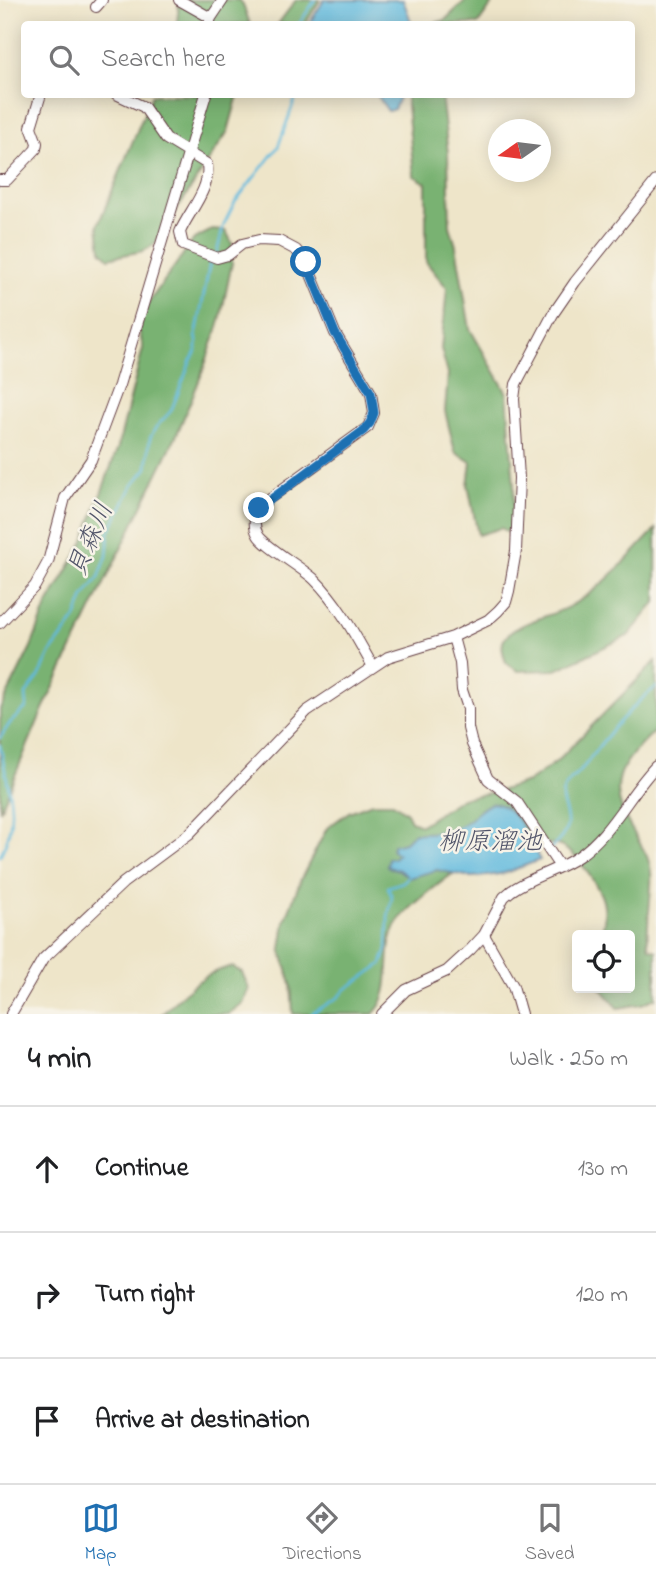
<!DOCTYPE html>
<html lang="en">
<head>
<meta charset="utf-8">
<style>
  body { margin:0; font-family:"Indie Flower","Klee One",sans-serif; background:#f2f2f2; color:#202124 }
  .controls { position:absolute; right:21px; bottom:21px; display:grid; overflow:hidden; border-radius:7px; box-shadow:0 4px 18px #0003 }
  .controls button { width:63px; height:63px; display:grid; place-items:center; padding:0; border:0; border-bottom:2px solid #e0e0e0; background:#fff; color:#202124; font:35px sans-serif }
  .compass { position:absolute; left:488px; top:119px; width:63px; height:63px; border-radius:50%; background:#fff; box-shadow:0 4px 18px #0003; rotate:256deg }
  .stop { position:absolute; width:21px; height:21px; margin:-16px; border:5px solid #1f6fb2; border-radius:50%; background:#fff }
  .stop.end { background:#1f6fb2; border-color:#fff; box-shadow:0 2px 7px #0008 }
  .list { margin:0; padding:0; list-style:none }
  h2 { display:flex; justify-content:space-between; align-items:center; height:91px; margin:0; padding:0 28px; font-size:30px }
  h2 small { font-size:23px; font-weight:400; color:#757577 }
  .list li { display:grid; grid-template-columns:46px 1fr auto; gap:21px; align-items:center; box-sizing:border-box; height:126px; padding:0 28px; border-top:2px solid #e0e0e0 }
  .list b { display:block; font-size:26px; white-space:nowrap }
  .list em { font-size:23px; font-style:normal; color:#757577 }
  .icon { flex:none; width:38px; height:38px; fill:none; stroke:currentColor; stroke-width:2; stroke-linecap:round; stroke-linejoin:round }
  .map { position:relative; flex:none; width:656px; height:1014px; overflow:hidden }
  .search { position:absolute; background:#fff; box-shadow:0 4px 18px #0003; left:21px; right:21px; top:21px; height:77px; display:flex; align-items:center; gap:18px; box-sizing:border-box; padding:0 24px; border-radius:7px; color:#757577; font-size:26px }
  .sheet { height:469px; background:#fff }
  nav { display:flex; justify-content:space-around; align-items:center; box-sizing:border-box; height:98px; border-top:2px solid #e0e0e0; background:#fff; font-size:19px; color:#757577 }
  nav a { display:grid; justify-items:center; gap:4px }
  nav .on { color:#1f6fb2 }
  .map>svg:first-child { display:block }
</style>
</head>
<body>
<div class="map">
<svg width="656" height="1014" viewBox="0 0 656 1014">
  <rect width="100%" height="100%" fill="#f7f3e8"/>
  <filter id="ink" filterUnits="userSpaceOnUse"><feTurbulence type="fractalNoise" baseFrequency=".0143" numOctaves="2"/><feDisplacementMap in="SourceGraphic" scale="14" xChannelSelector="R" yChannelSelector="G"/><feConvolveMatrix kernelMatrix="1 2 1 2 8 2 1 2 1" color-interpolation-filters="sRGB"/></filter>
  <filter id="wash" filterUnits="userSpaceOnUse"><feTurbulence type="fractalNoise" baseFrequency=".00686" numOctaves="4" result="noise"/><feDisplacementMap in="SourceGraphic" scale="28" xChannelSelector="R" yChannelSelector="G"/><feGaussianBlur stdDeviation="1.57" result="paint"/><feColorMatrix in="noise" values="0 0 0 0 0 0 0 0 0 0 0 0 0 0 0 0 0 1.4 0 .05"/><feComposite in="paint" operator="in"/></filter>
  <g filter="url(#wash)">
    <rect width="100%" height="100%" fill="#eee5c9"/>
    <path fill="#79b272" stroke="#62684e" stroke-width="2" d="M179 0H239L243 5 250 24H177Z
      M296 0H320L305 24H278Z
      M466 0H495L478 24H431L445 20Z
      M152 95H238L228 131 154 245 143 251 109 258 101 250 98 225Z
      M406 95H441L448 153 450 226 456 246 470 329 507 393 514 486 513 536 501 528 478 535 468 485 471 462 455 452 445 411 448 374 441 349 447 288 426 262V183L414 176Z
      M212 230 226 231 232 243V263L220 321 201 376 177 434 43 709 0 811V709L31 647 47 606 83 543 118 447 143 348 139 329 142 312 194 239Z
      M656 529V602L628 636 556 670 518 671 506 663C504 655 499 644 506 637 518 622 553 616 570 606 604 588 629 556 656 529Z
      M656 661V730C619 765 604 785 634 833 641 846 650 857 651 872 653 892 644 936 649 948L656 950V998L642 1004 618 1008 601 988H630V935H601C608 911 605 897 590 876 583 865 572 851 560 846 536 837 494 853 472 862 453 871 409 906 397 923 380 949 398 991 373 1014H293L291 984 281 949 285 921 301 879 327 828 349 812 372 803H393L407 813 411 821 421 825 462 798 496 792 528 782 556 762Z
      M232 967 242 972 249 989 243 1003 228 1014H162C182 995 203 971 232 967Z"/>
    <path fill="#61bade" stroke="#566c84" stroke-width="2" d="M324 0H403L412 24H309Z
      M377 95H400L394 109 388 111Z
      M492 803C517 804 529 842 540 860L505 873 487 876 471 877 437 870 409 878 399 870 387 867 388 858H394L398 854 392 851 393 845 405 842 414 833C429 834 453 831 465 823 475 816 480 808 492 803Z"/>
    <g fill="none" stroke-linecap="round" stroke-linejoin="round">
      <path stroke="#61bade" stroke-width="2.5" d="M299 24 315 0
        M217 252 224 224 235 202 278 147 297 94
        M0 738 10 723 27 707 26 694 39 677 51 652 76 618 84 597 99 577 107 556 109 532 133 485 147 468 150 438 156 427 171 411 191 360C197 352 199 345 196 336L210 262
        M0 745C7 785 21 817 0 856
        M551 848C584 821 555 808 564 789 569 780 579 773 586 764 606 736 629 708 656 687
        M311 1014 339 997 346 989 382 964 387 949 388 917 392 897 388 887 403 882 410 875"/>
    </g>
  </g>
  <g filter="url(#ink)">
    <g fill="none" stroke-linecap="round" stroke-linejoin="round">
      <g stroke="#633d43" stroke-width="12">
        <path id="street" d="M179 0 211 18
          M96 7 102 0
          M209 24 211 18 223 0
          M116 94 144 107 166 139 207 164C211 189 189 211 180 232L183 245 217 258 228 255 242 244 259 240 279 241 296 250 306 262 335 333 371 393 374 413 368 427 266 501C256 510 251 522 258 535 263 545 302 568 314 579 339 604 355 635 372 665
          M0 180H7L36 149 37 143 31 127 41 94
          M0 623 35 586 48 562 65 498 91 460 119 385 206 94
          M453 637 460 663 462 690 468 708V728L472 744 488 779 517 802 560 867
          M484 935 513 986 521 1014
          M11 1014 43 959 123 883 189 834 307 711 388 657 453 637 488 620 498 611 506 602 509 591 516 551 519 478 514 399 516 384 553 314 575 282 656 181
          M382 1014 406 990 447 971 471 949 484 935 504 897 511 891C532 876 558 871 579 856 611 834 629 794 656 766"/>
      </g>
      <use href="#street" stroke="#fff" stroke-width="10"/>
    </g>
  </g>
  <g fill="none" stroke-linecap="round" stroke-linejoin="round" filter="url(#ink)">
    <path stroke="#1f6fb2" stroke-width="9" d="M259 508 363 431 370 423 374 413 371 393 335 333 306 262"/>
  </g>
  <g text-anchor="middle" dominant-baseline="central" stroke-width="5" stroke-linejoin="round" paint-order="stroke">
    <g font-size="26" font-style="italic" fill="#52556a" stroke="#f7f3e8">
      <text transform="translate(92 540) rotate(-67)">貝森川</text>
      <text x="490" y="843">柳原溜池</text>
    </g>
  </g>
</svg>
<div class="controls">
<button><svg class="icon" aria-label="locate" viewBox="0 0 24 24"><circle cx="12" cy="12" r="6"/><path d="M12 2v4M12 18v4M2 12h4M18 12h4"/></svg></button>
</div>
<svg class="compass" viewBox="-18 -18 36 36"><path d="M0-13l5 13h-10z" fill="#e53935"/><path d="M0 13l5-13h-10z" fill="#757577"/></svg>
<div class="stop" style="left:306px;top:262px"></div>
<div class="stop end" style="left:259px;top:508px"></div>
<div class="search"><svg class="icon" aria-label="search" viewBox="0 0 24 24"><circle cx="10" cy="10" r="6"/><path d="M15 15l6 6"/></svg>Search here</div>
</div>
<section class="sheet">
<h2>4 min<small>Walk · 250 m</small></h2>
<ul class="list">
<li><svg class="icon" aria-label="ahead" viewBox="0 0 24 24"><path d="M12 20V5M6 11l6-6 6 6"/></svg><div><b>Continue</b></div><em>130 m</em></li>
<li><svg class="icon" aria-label="right" viewBox="0 0 24 24"><path d="M7 20v-9h11M14 6l5 5-5 5"/></svg><div><b>Turn right</b></div><em>120 m</em></li>
<li><svg class="icon" aria-label="arrive" viewBox="0 0 24 24"><path d="M6 21V4h12l-3 4 3 4H6"/></svg><div><b>Arrive at destination</b></div></li>
</ul>
</section>
<nav>
<a class="on"><svg class="icon" aria-label="map" viewBox="0 0 24 24"><path d="M3 6l6-2 6 2 6-2v14l-6 2-6-2-6 2zM9 4v14M15 6v14"/></svg>Map</a>
<a><svg class="icon" aria-label="directions" viewBox="0 0 24 24"><path d="M12 3l9 9-9 9-9-9zM9 14v-3h6M13 9l2 2-2 2"/></svg>Directions</a>
<a><svg class="icon" aria-label="saved" viewBox="0 0 24 24"><path d="M7 4h10v16l-5-4-5 4z"/></svg>Saved</a>
</nav>
</body>
</html>
